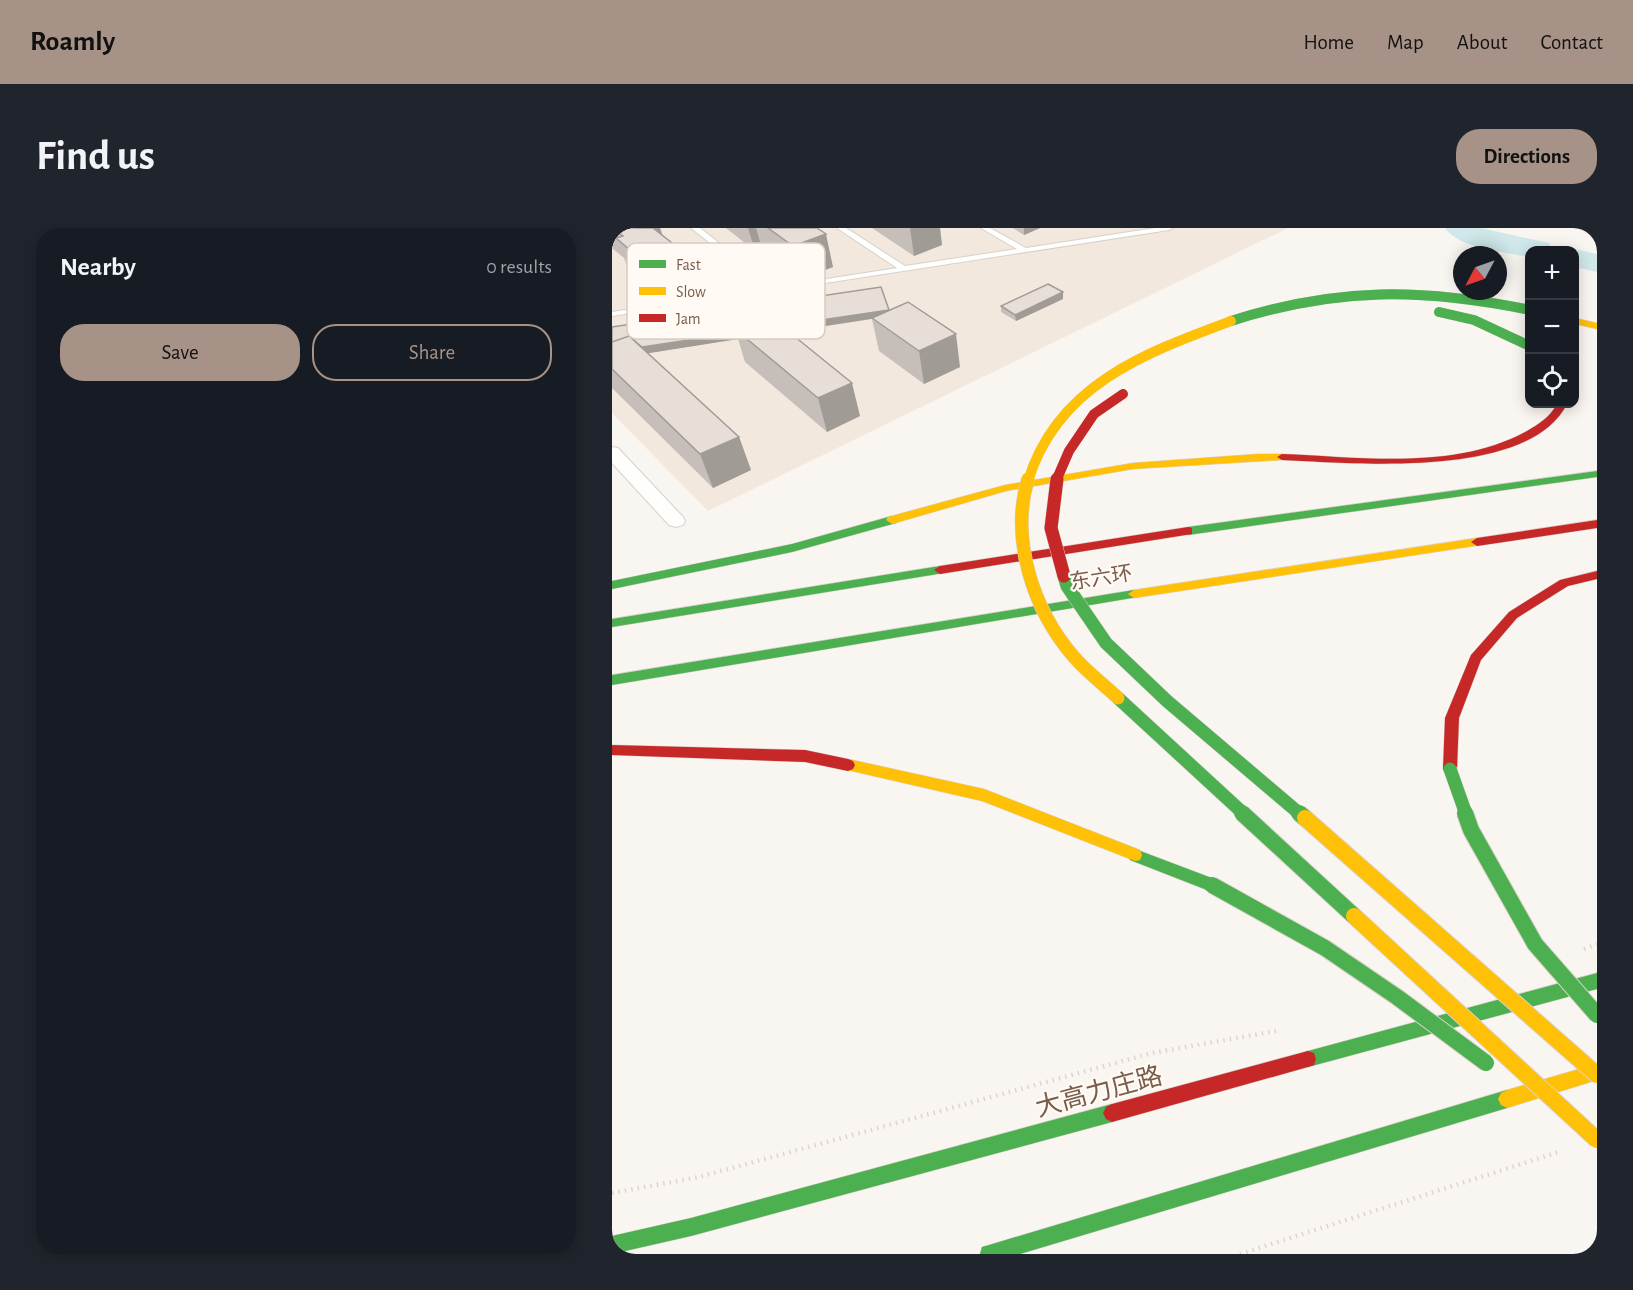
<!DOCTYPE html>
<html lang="en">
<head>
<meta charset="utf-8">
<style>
  body { margin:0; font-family:"Alegreya Sans","Noto Sans SC",sans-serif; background:#20242c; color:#f1f3f6 }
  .controls { position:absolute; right:18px; top:18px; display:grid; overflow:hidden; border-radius:12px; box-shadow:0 3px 15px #0003 }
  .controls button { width:54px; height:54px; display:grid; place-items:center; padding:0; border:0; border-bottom:2px solid #363941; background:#171b24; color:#f1f3f6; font:30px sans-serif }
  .compass { position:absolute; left:841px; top:18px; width:54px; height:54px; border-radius:50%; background:#171b24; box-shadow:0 3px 15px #0003; rotate:229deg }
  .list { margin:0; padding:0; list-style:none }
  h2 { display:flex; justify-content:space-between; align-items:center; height:78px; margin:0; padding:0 24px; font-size:26px }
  h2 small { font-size:20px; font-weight:400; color:#9ea1a6 }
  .actions { display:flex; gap:12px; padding:18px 24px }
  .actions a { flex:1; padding:14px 0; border:2px solid #a69286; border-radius:24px; text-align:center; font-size:21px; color:#a69286 }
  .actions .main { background:#a69286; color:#111 }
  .icon { flex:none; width:33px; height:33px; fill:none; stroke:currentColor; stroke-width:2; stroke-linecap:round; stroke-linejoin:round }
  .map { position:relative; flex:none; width:985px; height:1026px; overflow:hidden; border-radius:24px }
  header { display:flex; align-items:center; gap:36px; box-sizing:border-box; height:84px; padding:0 30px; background:#a69286; color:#111 }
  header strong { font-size:28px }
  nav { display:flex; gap:33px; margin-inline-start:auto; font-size:21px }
  .intro { display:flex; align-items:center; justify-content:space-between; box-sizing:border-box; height:144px; padding:0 36px }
  h1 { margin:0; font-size:42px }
  .button { padding:15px 27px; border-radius:24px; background:#a69286; color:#111; font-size:21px; font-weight:700 }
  main { display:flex; gap:36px; padding:0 36px }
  aside { flex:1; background:#171b24; border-radius:24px; box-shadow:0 3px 15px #0003 }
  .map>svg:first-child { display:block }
</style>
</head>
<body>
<header>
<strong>Roamly</strong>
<nav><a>Home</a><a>Map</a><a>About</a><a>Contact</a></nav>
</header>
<div class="intro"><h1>Find us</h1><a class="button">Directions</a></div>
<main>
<aside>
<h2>Nearby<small>0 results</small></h2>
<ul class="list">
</ul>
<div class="actions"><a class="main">Save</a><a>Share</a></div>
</aside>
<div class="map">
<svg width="985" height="1026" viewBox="0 0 985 1026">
  <rect width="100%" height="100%" fill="#f9f5f0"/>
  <path fill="#f2e8de" d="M0 0H676L96 283 0 185Z"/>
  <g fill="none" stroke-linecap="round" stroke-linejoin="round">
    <path fill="#d0e8ea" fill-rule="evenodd" d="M833 0H869L937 15 941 22H918V29C893 24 848 21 833 0Z
      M963 21 985 26V44L963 39V22H956Z"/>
    <g stroke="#d7d1cb" stroke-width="2">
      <path id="lane" d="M79 0H88L163 59 285 40 225 0H234L293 38 405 21 369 0H378L414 20 543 0H561L557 2 0 88V84L155 60Z"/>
    </g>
    <g stroke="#d7d1cb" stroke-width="2">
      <path id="street" d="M0 219 6 220 71 289 73 293 71 297 64 299 57 297 0 235Z"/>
    </g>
    <g stroke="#dad1cc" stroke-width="1">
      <path id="fast" d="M985 243V249L576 307 570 303 576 299Z
        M280 288 286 292 284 295 180 324 0 361V353L180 316Z
        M328 338 332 339 334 342 332 345 0 399V391Z
        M522 362 526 363 528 366 526 369 0 457V447Z
        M523 621 605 652 608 657 605 662 600 664 518 632 516 627 518 622Z
        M985 745V761L696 839 690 837 688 831 690 825 696 823Z
        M895 862 901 865 904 871 901 877 895 880 408 1026H368L370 1019 377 1017Z
        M500 876 506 879 509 885 506 891 500 894 79 1008 0 1026V1008L79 990Z"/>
    </g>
    <g stroke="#dad1cc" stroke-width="1">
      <path id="slow" d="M963 90 985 95V101L963 96Z
        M646 226H670L675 229 670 232 521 241 394 263 280 296 274 292 276 289 393 257 521 235Z
        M865 310 871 314 869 317 522 370 516 366 522 362Z
        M236 531 372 561 528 622 530 627 528 632 523 633 370 573 231 541 229 537 231 533Z
        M985 836V852L895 880 889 877 886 871 889 865 895 862Z"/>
    </g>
    <g stroke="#dad1cc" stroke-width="1">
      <path id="jam" d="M945 176H955C917 252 741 235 670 232L665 229 670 226C749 229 843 243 915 203 927 196 938 189 945 176Z
        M985 292V300L865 318 859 314 865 310Z
        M576 299 580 300V306L328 346 322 342 328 338Z
        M985 343V351L956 358 905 390 869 432 847 490 845 541 843 545H833L831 541 833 490 859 427 897 384 948 352Z
        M0 517 193 522 236 531 241 533 243 537 241 541 236 543 193 534 0 527Z
        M696 823 702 825 704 831 702 837 696 839 500 894 494 891 491 885 494 879 500 876Z"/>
    </g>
    <path stroke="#dcd5d0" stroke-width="4.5" stroke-dasharray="1.5 5" stroke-linecap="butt" d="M972 721 985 716
      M0 965 87 949 540 825 664 803
      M628 1026 950 923"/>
    <use href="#lane" fill="#fefefd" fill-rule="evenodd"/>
    <use href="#street" fill="#fefefd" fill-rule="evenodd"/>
    <use href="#fast" fill="#4caf50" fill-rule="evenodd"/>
    <use href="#slow" fill="#ffc107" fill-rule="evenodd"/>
    <use href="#jam" fill="#c62828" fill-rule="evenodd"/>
    <g stroke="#dad1cc" stroke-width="10" stroke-linecap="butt">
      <path id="fast-bridge-far2" d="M827 84 862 92 918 118
        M619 93C726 59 809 60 918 82"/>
    </g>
    <g stroke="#dad1cc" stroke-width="14" stroke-linecap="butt">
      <path id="fast-bridge-far1" d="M452 348 455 358 494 415 555 473 688 586
        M506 470 632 586
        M838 541 854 586"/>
    </g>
    <g stroke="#dad1cc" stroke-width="18" stroke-linecap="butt">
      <path id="fast-bridge" d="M630 585 742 688
        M687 585 693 590
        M853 585 859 602 923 716 985 787
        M600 657 713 720 785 769 874 835"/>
    </g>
    <g stroke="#dad1cc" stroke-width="10" stroke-linecap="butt">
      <path id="slow-bridge-far2" d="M416 253C445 157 533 125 619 93"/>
    </g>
    <g stroke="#dad1cc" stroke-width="14" stroke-linecap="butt">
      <path id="slow-bridge-far1" d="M416 251C398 311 421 382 462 429 475 444 491 456 506 470"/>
    </g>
    <g stroke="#dad1cc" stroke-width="18" stroke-linecap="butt">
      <path id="slow-bridge" d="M693 590 985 847
        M742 688 985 912"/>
    </g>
    <g stroke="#dad1cc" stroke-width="10" stroke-linecap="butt">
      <path id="jam-bridge-far1" d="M444 253 457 223 482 186 511 166"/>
    </g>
    <g stroke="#dad1cc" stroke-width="14" stroke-linecap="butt">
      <path id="jam-bridge" d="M445 251 439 300 452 348"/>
    </g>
    <use href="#fast-bridge-far2" stroke="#4caf50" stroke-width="10"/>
    <use href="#fast-bridge-far1" stroke="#4caf50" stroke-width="13"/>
    <use href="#fast-bridge" stroke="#4caf50" stroke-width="16"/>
    <use href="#slow-bridge-far2" stroke="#ffc107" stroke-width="10"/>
    <use href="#slow-bridge-far1" stroke="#ffc107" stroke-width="13"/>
    <use href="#slow-bridge" stroke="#ffc107" stroke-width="16"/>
    <use href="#jam-bridge-far1" stroke="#c62828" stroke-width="10"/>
    <use href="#jam-bridge" stroke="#c62828" stroke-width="13"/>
  </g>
  <path fill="#c6bfb9" d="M0 0H48L50 8 74 26 85 59 51 72 17 43 12 30 0 20Z
    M114 0H205L221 39 189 51 150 21 143 23Z
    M260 0H328L330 17 302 28Z
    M401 0H428L412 7Z
    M451 64V71L404 93 389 84V78Z
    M277 83 348 139 312 156 267 123 260 91 176 104 248 188 215 204 133 134 126 111 36 125 127 209 139 242 101 260 0 160V99Z"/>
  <path fill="#a19b96" d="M40 0H48L58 29Z
    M136 0H144L150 21 143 23Z
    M298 0H328L330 17 302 28Z
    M412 0H428L412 7Z
    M214 6 221 39 189 51 181 18Z
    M74 26 85 59 51 72 38 39Z
    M451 64V71L404 93 403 87Z
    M277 82 278 88 134 110 127 105Z
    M124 105 126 111 0 131V124Z
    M344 106 348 139 312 156 307 123Z
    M240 155 248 188 215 204 206 170Z
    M127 209 139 242 101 260 88 226Z"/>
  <path fill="#e6ded7" stroke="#a19b96" stroke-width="1.5" d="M1 0H41L74 26 38 39 4 10 11 8Z
    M156 0H205L214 6 181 18Z
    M436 56 451 64 403 87 389 78Z
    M269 59 277 82 169 98 156 87 123 101 124 105 30 119 17 108 0 114V99Z
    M296 74 344 106 307 123 260 90Z
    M156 87 240 155 206 170 123 101Z
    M17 108 127 209 88 226 0 141V114Z"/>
  <g text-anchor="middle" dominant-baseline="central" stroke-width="4.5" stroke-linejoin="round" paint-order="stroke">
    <g font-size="21" fill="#7a5c4d" stroke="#fffaf3">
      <text transform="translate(489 350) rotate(-9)">东六环</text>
    </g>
    <g font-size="26" fill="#7a5c4d" stroke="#fffaf3">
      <text transform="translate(487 864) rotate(-15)">大高力庄路</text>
    </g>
  </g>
  <rect x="15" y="15" width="198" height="96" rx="9" fill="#fffaf3" stroke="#d7cbc1" stroke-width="1.5"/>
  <rect x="27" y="32" width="27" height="8" fill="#4caf50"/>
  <rect x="27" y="59" width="27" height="8" fill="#ffc107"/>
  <rect x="27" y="86" width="27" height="8" fill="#c62828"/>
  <g font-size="16" fill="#7a5c4d">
    <text x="64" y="42">Fast</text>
    <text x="64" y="69">Slow</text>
    <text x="64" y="96">Jam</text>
  </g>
</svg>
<div class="controls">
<button>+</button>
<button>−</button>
<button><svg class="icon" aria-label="locate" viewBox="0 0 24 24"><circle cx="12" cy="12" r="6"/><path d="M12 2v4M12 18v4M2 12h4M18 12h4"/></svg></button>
</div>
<svg class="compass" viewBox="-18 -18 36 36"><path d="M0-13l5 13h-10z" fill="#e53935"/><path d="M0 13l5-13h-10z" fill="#9ea1a6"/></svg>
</div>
</main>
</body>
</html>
